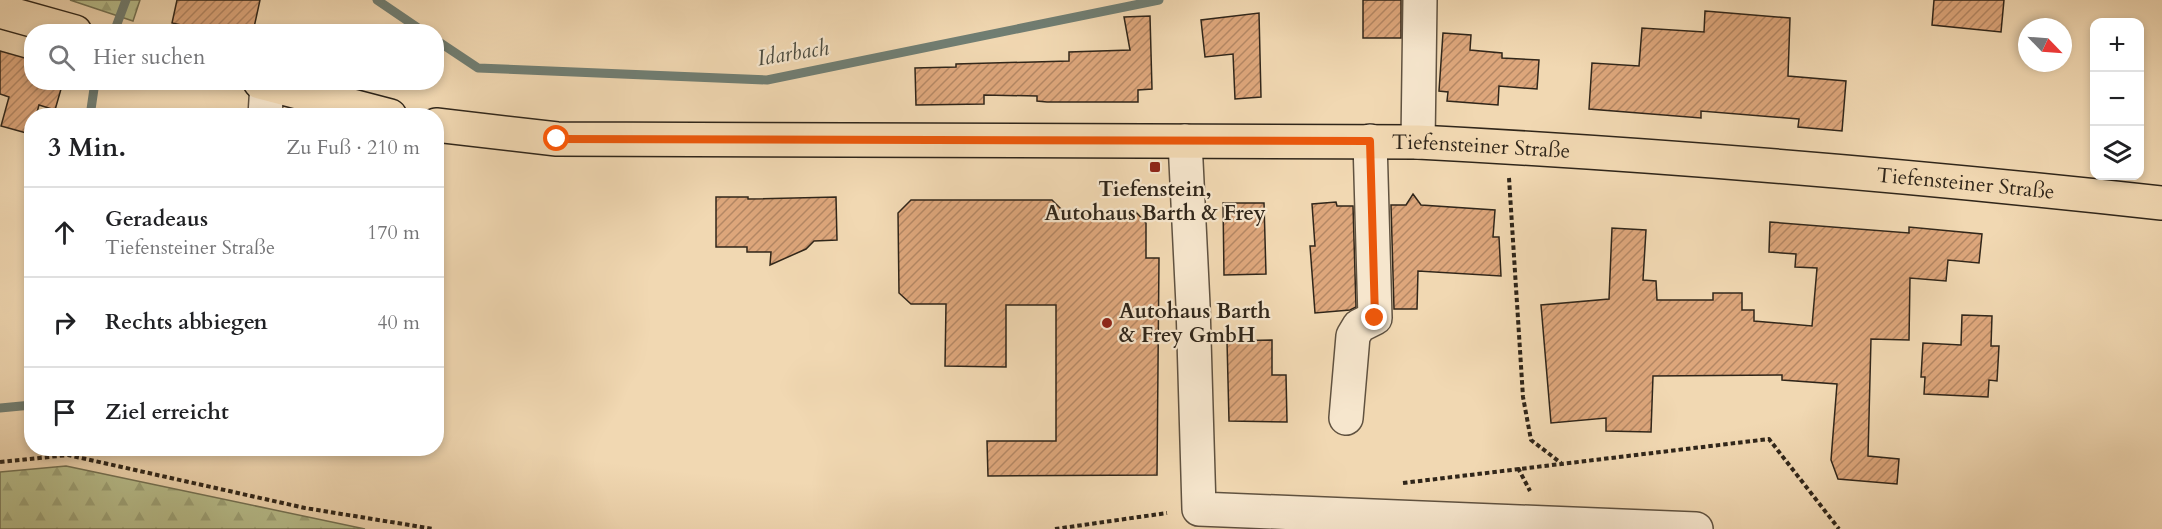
<!DOCTYPE html>
<html lang="de">
<head>
<meta charset="utf-8">
<style>
  body { margin:0; font-family:Cardo,serif; background:#f2f2f2; color:#202124 }
  .controls { position:absolute; right:18px; top:18px; display:grid; overflow:hidden; border-radius:12px; box-shadow:0 3px 9px #0003 }
  .controls button { width:54px; height:54px; display:grid; place-items:center; padding:0; border:0; border-bottom:2px solid #e0e0e0; background:#fff; color:#202124; font:30px sans-serif }
  .compass { position:absolute; left:2018px; top:18px; width:54px; height:54px; border-radius:50%; background:#fff; box-shadow:0 3px 9px #0003; rotate:115deg }
  .stop { position:absolute; width:18px; height:18px; margin:-14px; border:4px solid #ea580c; border-radius:50%; background:#fff }
  .stop.end { background:#ea580c; border-color:#fff; box-shadow:0 2px 6px #0008 }
  .list { margin:0; padding:0; list-style:none }
  h2 { display:flex; justify-content:space-between; align-items:center; height:78px; margin:0; padding:0 24px; font-size:26px }
  h2 small { font-size:20px; font-weight:400; color:#757577 }
  .list li { display:grid; grid-template-columns:39px 1fr auto; gap:18px; align-items:center; box-sizing:border-box; height:90px; padding:0 24px; border-top:2px solid #e0e0e0 }
  .list b { display:block; font-size:22px; white-space:nowrap }
  .list p { margin:0; font-size:20px; white-space:nowrap; color:#757577 }
  .list em { font-size:20px; font-style:normal; color:#757577 }
  .icon { flex:none; width:33px; height:33px; fill:none; stroke:currentColor; stroke-width:2; stroke-linecap:round; stroke-linejoin:round }
  .map { position:relative; flex:none; width:2162px; height:529px; overflow:hidden }
  .search { position:absolute; background:#fff; box-shadow:0 3px 9px #0003; left:24px; top:24px; width:420px; height:66px; display:flex; align-items:center; gap:15px; box-sizing:border-box; padding:0 21px; border-radius:24px; color:#757577; font-size:22px }
  .panel { position:absolute; background:#fff; box-shadow:0 3px 9px #0003; left:24px; top:108px; width:420px; height:348px; border-radius:24px }
  .map>svg:first-child { display:block }
</style>
</head>
<body>
<div class="map">
<svg width="2162" height="529" viewBox="0 0 2162 529">
  <defs>
    <pattern id="forest-firs" width="22" height="20" patternUnits="userSpaceOnUse" patternTransform="scale(1.5)"><rect width="22" height="20" fill="#b8bf8d"/><path d="M5 1l3.5 6h-7zM16 11l3.5 6h-7z" fill="#9ea479"/></pattern>
    <pattern id="building-hatch" width="6" height="6" patternUnits="userSpaceOnUse" patternTransform="scale(1.5)"><rect width="6" height="6" fill="#dda67b"/><path d="M-1 1l2-2M0 6l6-6M5 7l2-2" fill="none" stroke="#b48764"/></pattern>
  </defs>
  <rect width="100%" height="100%" fill="#f1d8b2"/>
  <filter id="stains"><feTurbulence type="fractalNoise" baseFrequency=".00333" numOctaves="4"/><feColorMatrix values="0 0 0 0 .2 0 0 0 0 .09 0 0 0 0 .02 0 0 0 .5 -.17"/></filter>
  <radialGradient id="worn" r=".72"><stop offset=".6" stop-color="#630" stop-opacity="0"/><stop offset="1" stop-color="#630" stop-opacity=".3"/></radialGradient>
  <path fill="url(#forest-firs)" stroke="#747254" stroke-width="1.5" d="M70 0H140L133 21Z
    M66 466 365 529H0V472Z"/>
  <g fill="none" stroke-linecap="round" stroke-linejoin="round">
    <path stroke="#707e73" stroke-width="9" d="M377 0 424 32
      M114 32 126 0
      M436 40 478 68 767 80 1159 0
      M90 116 95 82
      M0 408 32 405"/>
  </g>
  <path fill="url(#building-hatch)" stroke="#30261a" stroke-width="1.5" d="M177 0H260L253 32H214L172 23Z
    M1363 0H1401V38H1363Z
    M1934 0H2004L2001 32 1932 25Z
    M1705 11 1790 18 1788 76 1846 81 1842 131 1798 127 1799 119 1701 111V118L1589 109 1592 63 1639 66 1642 28 1704 32Z
    M1259 13 1261 97 1235 99 1233 54 1205 57 1201 20Z
    M1150 16 1152 89 1138 90V102H1047L1037 101V96L984 95V104L916 105 915 68 956 67V64L1069 61V52L1130 50 1124 17Z
    M1443 33 1471 35 1470 50 1502 53V58L1539 60 1537 89 1499 86 1498 105 1447 101 1448 92 1439 91Z
    M0 51 32 60V82H63L55 110 39 105 36 116H32L30 134 1 126 9 97 0 94Z
    M1413 194 1421 205 1495 210 1493 237H1499L1501 276 1418 271 1417 309H1394L1391 205H1406Z
    M716 197H748V199L836 197 837 240 814 241 806 249 770 265 771 252H747V247H716Z
    M911 200H1052L1064 212 1135 211 1146 223V258H1159L1157 475 988 476 987 441H1056V305H1006V367L945 366 946 304H911L899 293 898 213Z
    M1336 202 1337 206H1353L1356 307 1350 310 1315 313 1310 246H1315L1312 204Z
    M1223 203H1264L1266 274 1224 275Z
    M1770 222 1909 233V227L1982 234 1979 263 1948 260 1946 281 1910 278 1909 340 1871 339 1868 456 1899 459 1897 484 1838 479 1831 460 1837 384 1782 380V375L1653 376 1651 432 1606 431V418L1551 423 1541 305 1609 299 1612 228 1646 230 1643 280 1656 281 1657 300H1713V293H1742V310H1754V321L1812 326 1817 268 1795 267 1796 254 1769 252Z
    M1962 315 1992 316 1991 346H1999L1997 381 1989 380 1988 397 1924 394 1925 377H1921L1923 343 1961 345Z
    M1272 340V375H1286L1287 422 1229 421 1227 341Z"/>
  <g fill="none" stroke-linecap="round" stroke-linejoin="round">
    <g stroke="#605240" stroke-width="36">
      <path id="minor" d="M265 116 267 84
        M1185 141 1193 305 1199 509 1696 529
        M1418 142 1420 0
        M1346 418 1353 336 1359 326 1375 318 1370 141"/>
    </g>
    <g stroke="#30261a" stroke-width="36">
      <g id="major">
        <path d="M0 11 75 32"/>
        <path d="M260 82 390 116"/>
        <path id="s1" d="M436 125 557 139 1418 142C1666 155 1915 176 2162 203"/>
      </g>
    </g>
    <path stroke="#30261a" stroke-width="4" stroke-dasharray="4.5 3" stroke-linecap="butt" d="M1509 178 1523 397 1531 440 1561 463
      M0 462 68 455 305 508 434 529
      M1518 468 1530 491
      M1403 483 1769 439 1839 529
      M1055 529 1167 513"/>
    <use href="#minor" stroke="#f6e6cd" stroke-width="33"/>
    <use href="#major" stroke="#f1d8b2" stroke-width="33"/>
  </g>
  <g fill="none" stroke-linecap="round" stroke-linejoin="round">
    <path stroke="#ea580c" stroke-width="8" d="M557 139 1370 141 1375 318"/>
  </g>
  <g fill="#8f2418" stroke="#f6e6cd" stroke-width="2">
    <rect x="1149" y="161" width="12" height="12" rx="3"/>
    <circle cx="1107" cy="323" r="6"/>
  </g>
  <g text-anchor="middle" dominant-baseline="central" stroke-width="4.5" stroke-linejoin="round" paint-order="stroke">
    <g font-size="21" fill="#30261a" stroke="#f6e6cd">
      <text stroke="none"><textPath href="#s1" startOffset="1046">Tiefensteiner Straße</textPath></text>
      <text stroke="none"><textPath href="#s1" startOffset="1532">Tiefensteiner Straße</textPath></text>
    </g>
    <g font-size="21" font-weight="bold" fill="#30261a" stroke="#f6e6cd">
      <text x="1155" y="189">Tiefenstein,<tspan x="1155" dy="24">Autohaus Barth &amp; Frey</tspan></text>
      <text x="1119" y="311" text-anchor="start">Autohaus Barth<tspan x="1119" dy="24">&amp; Frey GmbH</tspan></text>
    </g>
    <g font-size="22" font-style="italic" fill="#4b4b3f" stroke="#f6e6cd">
      <text transform="translate(793 53) rotate(-9)">Idarbach</text>
    </g>
  </g>
  <rect width="100%" height="100%" filter="url(#stains)"/>
  <rect width="100%" height="100%" fill="url(#worn)"/>
</svg>
<div class="controls">
<button>+</button>
<button>−</button>
<button><svg class="icon" aria-label="layers" viewBox="0 0 24 24"><path d="M12 4l9 5-9 5-9-5zM3 14l9 5 9-5"/></svg></button>
</div>
<svg class="compass" viewBox="-18 -18 36 36"><path d="M0-13l5 13h-10z" fill="#e53935"/><path d="M0 13l5-13h-10z" fill="#757577"/></svg>
<div class="stop" style="left:557px;top:139px"></div>
<div class="stop end" style="left:1375px;top:318px"></div>
<div class="search"><svg class="icon" aria-label="search" viewBox="0 0 24 24"><circle cx="10" cy="10" r="6"/><path d="M15 15l6 6"/></svg>Hier suchen</div>
<section class="panel">
<h2>3 Min.<small>Zu Fuß · 210 m</small></h2>
<ul class="list">
<li><svg class="icon" aria-label="ahead" viewBox="0 0 24 24"><path d="M12 20V5M6 11l6-6 6 6"/></svg><div><b>Geradeaus</b><p>Tiefensteiner Straße</p></div><em>170 m</em></li>
<li><svg class="icon" aria-label="right" viewBox="0 0 24 24"><path d="M7 20v-9h11M14 6l5 5-5 5"/></svg><div><b>Rechts abbiegen</b></div><em>40 m</em></li>
<li><svg class="icon" aria-label="arrive" viewBox="0 0 24 24"><path d="M6 21V4h12l-3 4 3 4H6"/></svg><div><b>Ziel erreicht</b></div></li>
</ul>
</section>
</div>
</body>
</html>
